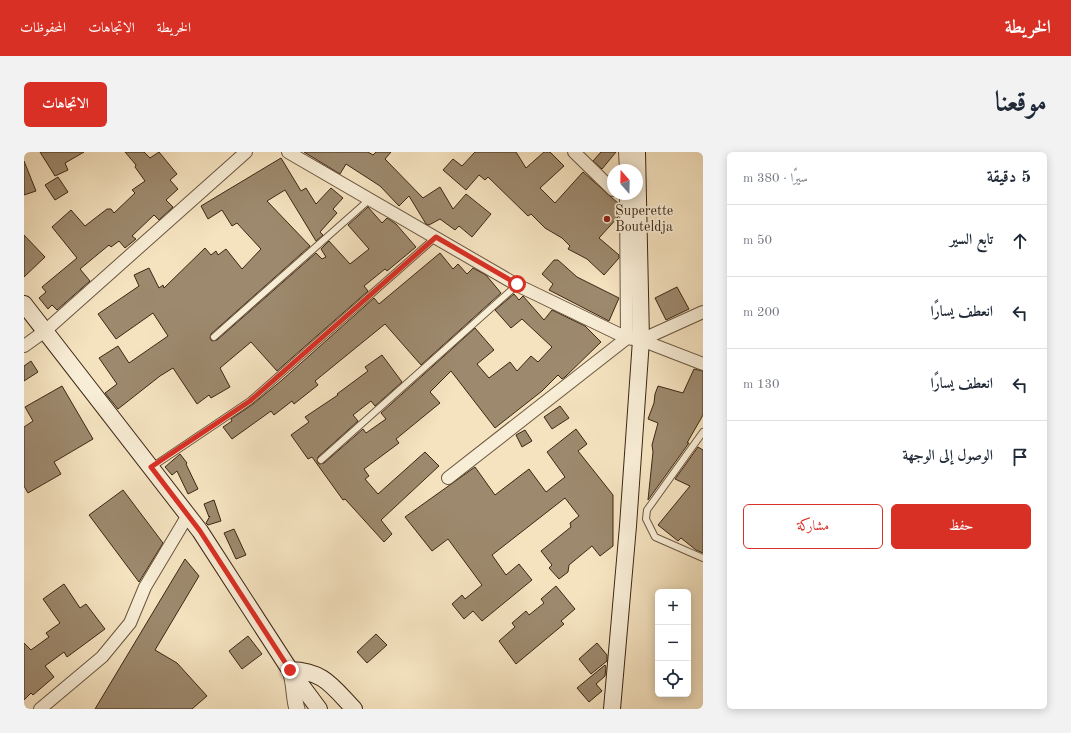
<!DOCTYPE html>
<html lang="ar">
<head>
<meta charset="utf-8">
<style>
  body { margin:0; font-family:"Old Standard TT",Amiri,serif; background:#f2f2f3; color:#1f2937; direction:rtl }
  .controls { position:absolute; right:12px; bottom:12px; display:grid; overflow:hidden; border-radius:6px; box-shadow:0 2px 10px #0003 }
  .controls button { width:36px; height:36px; display:grid; place-items:center; padding:0; border:0; border-bottom:1px solid #e0e1e3; background:#fff; color:#1f2937; font:20px sans-serif }
  .compass { position:absolute; left:583px; top:12px; width:36px; height:36px; border-radius:50%; background:#fff; box-shadow:0 2px 10px #0003; rotate:340deg }
  .stop { position:absolute; width:12px; height:12px; margin:-9px; border:3px solid #d93025; border-radius:50%; background:#fff }
  .stop.end { background:#d93025; border-color:#fff; box-shadow:0 1px 4px #0008 }
  .list { margin:0; padding:0; list-style:none }
  h2 { display:flex; justify-content:space-between; align-items:center; height:52px; margin:0; padding:0 16px; font-size:17px }
  h2 small { font-size:13px; font-weight:400; color:#747a83 }
  .list li { display:grid; grid-template-columns:26px 1fr auto; gap:12px; align-items:center; box-sizing:border-box; height:72px; padding:0 16px; border-top:1px solid #e0e1e3 }
  .list b { display:block; font-size:15px; white-space:nowrap }
  .list em { font-size:13px; font-style:normal; color:#747a83 }
  .actions { display:flex; gap:8px; padding:12px 16px }
  .actions a { flex:1; padding:9px 0; border:1px solid #d93025; border-radius:6px; text-align:center; font-size:14px; color:#d93025 }
  .actions .main { background:#d93025; color:#fff }
  .icon { flex:none; width:22px; height:22px; fill:none; stroke:currentColor; stroke-width:2; stroke-linecap:round; stroke-linejoin:round }
  .map { position:relative; flex:none; width:679px; height:557px; overflow:hidden; direction:ltr; border-radius:6px }
  header { display:flex; align-items:center; gap:24px; box-sizing:border-box; height:56px; padding:0 20px; background:#d93025; color:#fff }
  header strong { font-size:19px }
  nav { display:flex; gap:22px; margin-inline-start:auto; font-size:14px }
  .intro { display:flex; align-items:center; justify-content:space-between; box-sizing:border-box; height:96px; padding:0 24px }
  h1 { margin:0; font-size:28px }
  .button { padding:10px 18px; border-radius:6px; background:#d93025; color:#fff; font-size:14px; font-weight:700 }
  main { display:flex; gap:24px; padding:0 24px }
  aside { flex:1; background:#fff; border-radius:6px; box-shadow:0 2px 10px #0003 }
  .map>svg:first-child { display:block }
</style>
</head>
<body>
<header>
<strong>الخريطة</strong>
<nav><a>الخريطة</a><a>الاتجاهات</a><a>المحفوظات</a></nav>
</header>
<div class="intro"><h1>موقعنا</h1><a class="button">الاتجاهات</a></div>
<main>
<aside>
<h2>5 دقيقة<small>سيرًا · 380 m</small></h2>
<ul class="list">
<li><svg class="icon" aria-label="ahead" viewBox="0 0 24 24"><path d="M12 20V5M6 11l6-6 6 6"/></svg><div><b>تابع السير</b></div><em>50 m</em></li>
<li><svg class="icon" aria-label="left" viewBox="0 0 24 24"><path d="M17 20v-9H6M10 6l-5 5 5 5"/></svg><div><b>انعطف يسارًا</b></div><em>200 m</em></li>
<li><svg class="icon" aria-label="left" viewBox="0 0 24 24"><path d="M17 20v-9H6M10 6l-5 5 5 5"/></svg><div><b>انعطف يسارًا</b></div><em>130 m</em></li>
<li><svg class="icon" aria-label="arrive" viewBox="0 0 24 24"><path d="M6 21V4h12l-3 4 3 4H6"/></svg><div><b>الوصول إلى الوجهة</b></div></li>
</ul>
<div class="actions"><a class="main">حفظ</a><a>مشاركة</a></div>
</aside>
<div class="map">
<svg width="679" height="557" viewBox="0 0 679 557">
  <rect width="100%" height="100%" fill="#f5e3c0"/>
  <filter id="stains"><feTurbulence type="fractalNoise" baseFrequency=".005" numOctaves="4"/><feColorMatrix values="0 0 0 0 .2 0 0 0 0 .09 0 0 0 0 .02 0 0 0 .5 -.17"/></filter>
  <radialGradient id="worn" r=".72"><stop offset=".6" stop-color="#630" stop-opacity="0"/><stop offset="1" stop-color="#630" stop-opacity=".3"/></radialGradient>
  <path fill="#9d896d" stroke="#3d2714" d="M16 0H60L41 11 44 18 31 24Z
    M101 0H120L126 6 135 0 153 22 146 28 154 37 142 48 149 55 135 68 130 63 108 84 112 87 101 96 95 89 87 95 85 93 56 117 66 129 33 158 28 153 24 157 15 146 22 140 18 135 53 106 28 75 47 58 61 74 83 57H87L90 61 111 41 108 38 121 29 111 15 112 13Z
    M280 0H344L349 3 352 0H367L361 7 399 46 416 35 429 57 442 42 467 62 448 85 435 74 431 78 416 67 405 73 402 72 385 44 375 54 356 34 322 12 316 22Z
    M451 0H492L502 16 520 0H526L540 14 516 36 531 51 559 20 595 52V64L575 86 595 103V106L580 123 563 107 544 97 546 94 538 86 521 76 507 62 504 64 464 25 461 28 455 23 442 38 419 18 429 7 438 14Z
    M577 0H592L578 17 569 9Z
    M257 6 277 39 282 36 292 52 307 36 319 46 309 57 313 61 296 80 299 83 292 89 261 38 243 49 286 94 187 182 186 186 188 189 193 188 292 101 298 107 302 105 297 97 305 89 326 112 345 97 324 73 344 55 358 71 363 66 372 72 392 95 363 119 361 117 340 134 344 139 253 219 227 190 196 216 206 235 187 246 185 243 173 252 149 216 136 224 94 257 81 241 93 232 75 206 94 194 105 211 144 184 129 161 92 187 74 162 115 134 110 123 125 116 135 136 139 133 140 136 181 96 187 103 192 99 194 103 202 97 218 117 237 97 213 71 208 74 198 58 184 67 177 54Z
    M0 9 12 39 0 43Z
    M34 25 44 40 31 48 21 33Z
    M0 83 21 105 0 125Z
    M416 101 429 117 434 112 443 122 449 116 462 123 477 141 397 213 361 172 291 229 294 233 270 252 268 249 250 263 247 259 208 287 199 275 208 269 207 267 229 252 258 228 350 146 355 152Z
    M530 108H534L553 125 595 146 585 169 525 138 529 132 518 122Z
    M653 135 665 157 642 168 631 146Z
    M490 142 495 148 499 144 520 168 528 158 561 174 577 190 541 225 538 227 534 223 518 239 471 276 427 219 406 240 416 251 372 287 375 291 340 317 345 324 341 327 354 342 401 300 415 314 357 368 368 382 360 390 321 347 319 348 288 305 284 307 267 283 285 270 281 265 314 243 313 242 344 219 341 215 358 203 378 230 351 254 347 249 329 263 334 269 294 305 293 309 295 312 300 311 339 277 342 281 362 267 357 261 451 176 470 198 453 212 465 226 486 210 493 219 507 204 514 210 528 195 498 167 487 176 471 158Z
    M7 209 14 220 0 229V214Z
    M670 217 679 219V263L663 291H665L624 348 629 300 628 293 634 271 624 267 630 251 631 242 634 234 659 241Z
    M38 234 69 287 30 310 37 322 4 341 0 334V275L9 269 1 255Z
    M536 254 545 266 528 277 520 265Z
    M552 277 563 292 554 299 589 343V394L576 404 568 394 545 413 544 420 535 427 525 416 528 413 517 399 547 375 546 371 555 364 541 346 468 403 482 423 495 412 508 428 458 469 449 459 440 467 428 452 438 443 441 447 458 433 424 387 408 399 381 365 451 315 471 343 505 317 522 340 541 325 523 300Z
    M501 278 508 289 498 295 492 283Z
    M674 295 679 298V401L672 398 657 386 654 389 634 373 666 334 651 327Z
    M156 302 163 311 162 312 174 337 164 342 153 319 148 323 141 315Z
    M99 338 139 391 115 430 65 363Z
    M190 348 197 369 184 373 182 371 186 364 185 365 180 352Z
    M210 377 222 403 212 407 200 381Z
    M161 407 175 424 131 498 153 511 183 544 168 557H71Z
    M40 432 56 456 62 452 81 477 43 505 40 500 21 514 30 525 9 543 7 541 0 548V491L7 498 25 485 22 481 36 471 19 447Z
    M532 434 551 457 537 469 540 472 492 512 475 489 491 475 488 471 502 459 505 463 520 451 517 447Z
    M352 482 363 493 343 511 333 500Z
    M224 484 238 502 218 517 205 499Z
    M573 491 583 503V509L567 522 555 507Z
    M581 513 582 515 581 524 572 532 578 539 565 550 553 536Z"/>
  <g fill="none" stroke-linecap="round" stroke-linejoin="round">
    <g stroke="#6b563f" stroke-width="8">
      <path id="service" d="M190 185 346 47
        M679 280 623 358 622 367 631 385 679 406
        M297 308 493 133
        M128 315 226 249 412 85"/>
    </g>
    <g stroke="#6b563f" stroke-width="14">
      <path id="minor" d="M264 0 493 133 603 186 617 188 679 212
        M550 0 589 38
        M601 0 602 18
        M617 188 679 160
        M0 194 21 179 222 0
        M424 326 603 186 602 42
        M16 557 78 505 106 471 121 435 164 363"/>
    </g>
    <g stroke="#6b563f" stroke-width="17">
      <path id="tertiary" d="M266 519C271 532 269 544 273 557"/>
    </g>
    <g stroke="#3d2714" stroke-width="18">
      <path id="secondary" d="M0 152 176 379 266 518 295 557
        M266 518C300 519 308 534 330 557
        M588 557 604 374 617 188 613 0"/>
    </g>
    <use href="#service" stroke="#f8edd6" stroke-width="6"/>
    <use href="#minor" stroke="#f8edd6" stroke-width="12"/>
    <use href="#tertiary" stroke="#f8edd6" stroke-width="15"/>
    <use href="#secondary" stroke="#f8edd6" stroke-width="16"/>
  </g>
  <g fill="none" stroke-linecap="round" stroke-linejoin="round">
    <path stroke="#d93025" stroke-width="5" d="M266 518 176 379 127 315 226 249 412 85 493 132"/>
  </g>
  <circle fill="#8f2418" stroke="#f8edd6" stroke-width="1.5" cx="583" cy="67" r="4"/>
  <g text-anchor="middle" dominant-baseline="central" stroke-width="3.5" stroke-linejoin="round" paint-order="stroke">
    <g font-size="14" fill="#3d2714" stroke="#f8edd6" text-anchor="start">
      <text x="591" y="59">Superette<tspan x="591" dy="16">Bouteldja</tspan></text>
    </g>
  </g>
  <rect width="100%" height="100%" filter="url(#stains)"/>
  <rect width="100%" height="100%" fill="url(#worn)"/>
</svg>
<div class="controls">
<button>+</button>
<button>−</button>
<button><svg class="icon" aria-label="locate" viewBox="0 0 24 24"><circle cx="12" cy="12" r="6"/><path d="M12 2v4M12 18v4M2 12h4M18 12h4"/></svg></button>
</div>
<svg class="compass" viewBox="-18 -18 36 36"><path d="M0-13l5 13h-10z" fill="#e53935"/><path d="M0 13l5-13h-10z" fill="#747a83"/></svg>
<div class="stop" style="left:493px;top:132px"></div>
<div class="stop end" style="left:266px;top:518px"></div>
</div>
</main>
</body>
</html>
